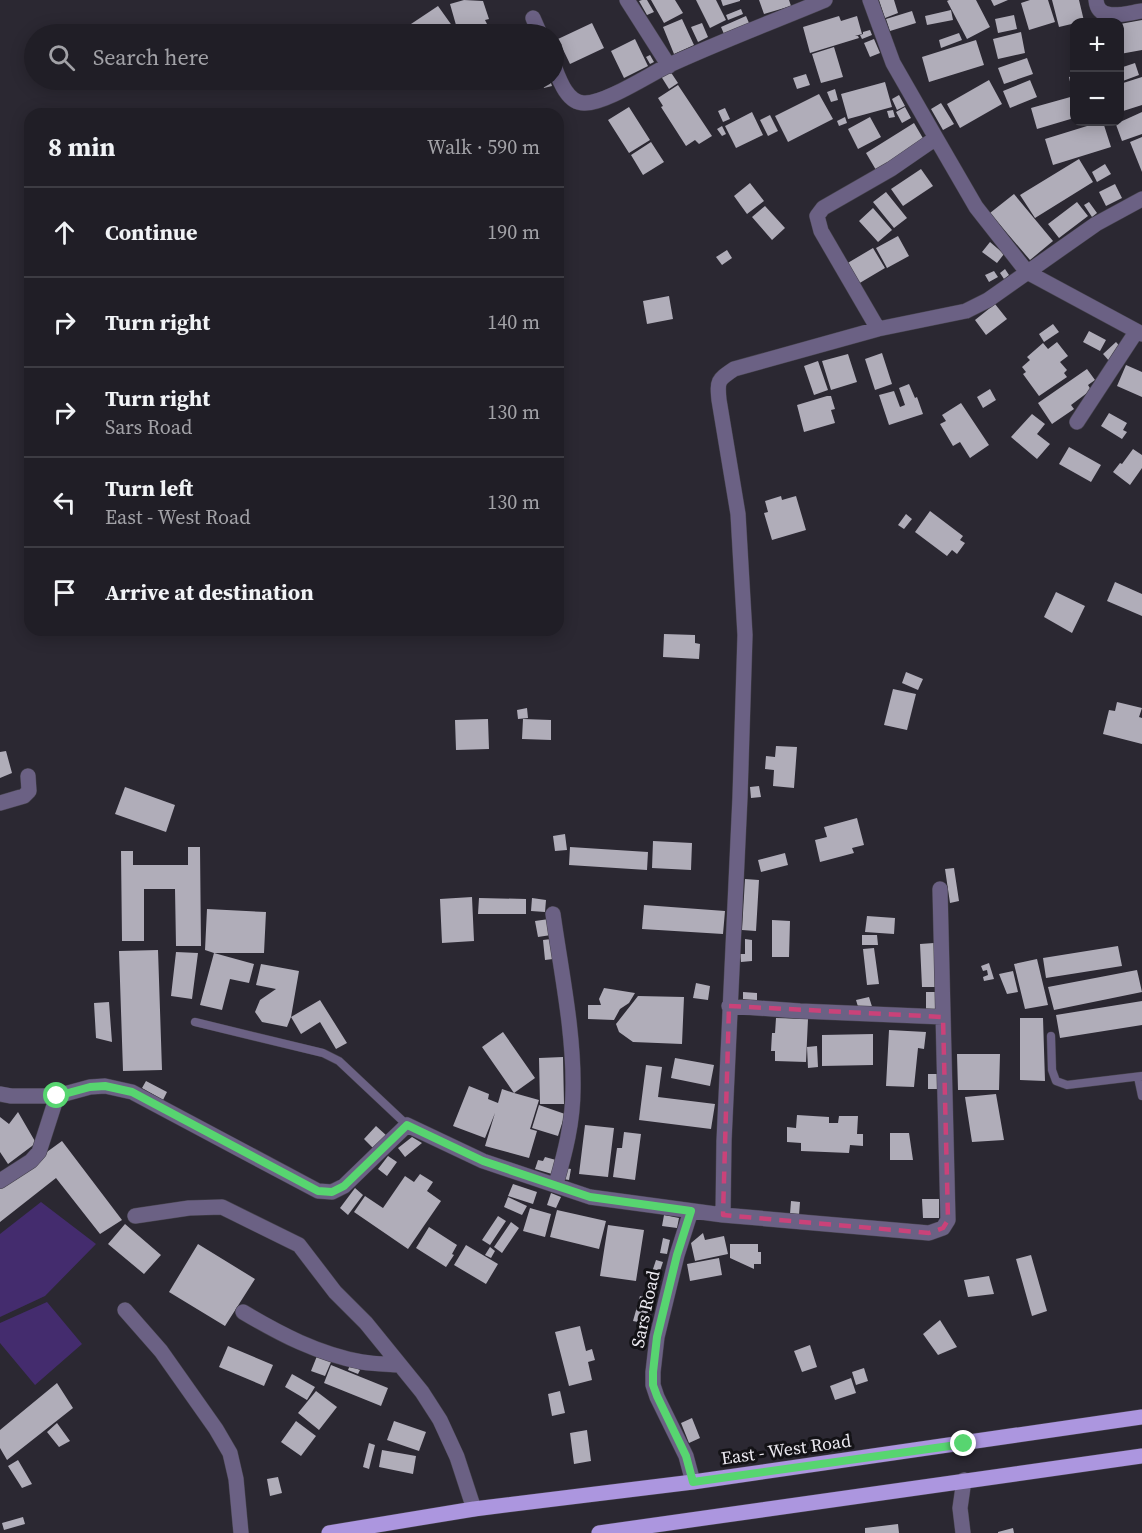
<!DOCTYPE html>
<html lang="en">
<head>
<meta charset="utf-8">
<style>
  body { margin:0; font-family:"Source Serif 4",serif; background:#28272e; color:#f1f3f6 }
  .controls { position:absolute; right:18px; top:18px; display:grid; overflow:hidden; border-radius:12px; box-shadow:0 3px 15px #0003 }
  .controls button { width:54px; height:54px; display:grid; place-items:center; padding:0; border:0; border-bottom:2px solid #3d3c43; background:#201e26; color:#f1f3f6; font:30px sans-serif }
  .stop { position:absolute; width:18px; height:18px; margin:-14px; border:4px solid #57d570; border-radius:50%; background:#fff }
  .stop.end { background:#57d570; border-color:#fff; box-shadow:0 2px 6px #0008 }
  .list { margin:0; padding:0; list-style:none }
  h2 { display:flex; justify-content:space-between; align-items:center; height:78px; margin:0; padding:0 24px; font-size:26px }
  h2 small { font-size:20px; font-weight:400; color:#a2a2a7 }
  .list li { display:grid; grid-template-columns:39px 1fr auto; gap:18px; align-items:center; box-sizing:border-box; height:90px; padding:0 24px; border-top:2px solid #3d3c43 }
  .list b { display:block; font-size:22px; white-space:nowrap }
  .list p { margin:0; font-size:20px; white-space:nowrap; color:#a2a2a7 }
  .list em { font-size:20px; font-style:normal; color:#a2a2a7 }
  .icon { flex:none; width:33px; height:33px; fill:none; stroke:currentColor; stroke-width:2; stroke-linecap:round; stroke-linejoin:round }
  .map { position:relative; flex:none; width:1142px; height:1533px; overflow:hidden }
  .search { position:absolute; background:#201e26; box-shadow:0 3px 15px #0003; left:24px; top:24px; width:540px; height:66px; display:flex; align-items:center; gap:15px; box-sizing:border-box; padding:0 21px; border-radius:33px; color:#a2a2a7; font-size:22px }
  .panel { position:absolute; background:#201e26; box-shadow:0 3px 15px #0003; left:24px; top:108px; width:540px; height:528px; border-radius:18px }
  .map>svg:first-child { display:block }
</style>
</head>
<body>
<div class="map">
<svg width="1142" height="1533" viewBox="0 0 1142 1533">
  <rect width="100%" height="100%" fill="#2b2832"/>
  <path fill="#442c6e" d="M41 1202 96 1244 45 1296 0 1317V1234Z
    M47 1302 82 1344 35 1385 0 1343V1323Z"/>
  <path fill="#b0adb9" d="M464 0 483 1 489 19 485 20 487 24 458 32 450 4Z
    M642 0H647L654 12 647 15 639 1Z
    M651 0H675L683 13 664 23Z
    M696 0H716L726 20 710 28Z
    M721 0H740V1L723 6Z
    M759 0H789L791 6 764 14Z
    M879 0H894L898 13 885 18Z
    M949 0H976L990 27 967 39 947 1Z
    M991 0H1008L994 6Z
    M1030 0H1048L1055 22 1029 30 1021 3Z
    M1052 0H1079L1084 21 1059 27Z
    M438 6 453 27 442 34H396Z
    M741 9 743 14 728 20 726 15Z
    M951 10 953 20 927 25 925 16Z
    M912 11 916 23 890 31 886 19Z
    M1014 15 1017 29 998 33 995 19Z
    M746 16 749 23 724 34 721 27Z
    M839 16 841 21 857 16 862 34 855 36H858L859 38 810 53 803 27Z
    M682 19 694 45 674 54 663 27Z
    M1142 20V50L1120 54V24Z
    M592 23 604 48 570 64 558 39Z
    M702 23 708 37 698 42 691 27Z
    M495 27 498 34H478Z
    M870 30 872 35 862 39 860 35 863 34V32Z
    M1021 32 1025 53 998 59 993 39Z
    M959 33 962 40 941 48 939 40Z
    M635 39 648 66 624 78 611 51Z
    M874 39 880 53 870 57 864 43Z
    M976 40 984 65 929 82 922 57Z
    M834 47 843 77 821 83 812 54Z
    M650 55 654 62 650 64 646 57Z
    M1027 58 1033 74 1004 84 998 68Z
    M1135 63 1139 75 1120 82V68Z
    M668 68 678 83 669 89 659 73Z
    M806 74 810 85 797 89 793 78Z
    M1074 76V91H1072L1069 77Z
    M1142 77V105L1120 112V84Z
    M541 80H550L552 86 544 88Z
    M989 80 1002 104 960 128 947 104Z
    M1030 80 1037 97 1010 108 1003 91Z
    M885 82 892 107 848 119 841 94Z
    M678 85 712 136 699 144 695 140 686 146 661 107 663 106 658 98Z
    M835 89 838 100 831 102 827 92Z
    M819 94 833 119 788 142 775 116Z
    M899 95 905 106 897 110 892 99Z
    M1074 96V118L1037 129 1031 108Z
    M941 103 954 124 943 130 931 109Z
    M629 107 650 140 629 153 608 120Z
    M905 107 911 118 902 123 896 112Z
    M725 108 730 119 723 122 718 111Z
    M893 110 895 117 889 118 887 111Z
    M752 112 763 135 736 148 725 126Z
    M1142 112V134L1122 141 1115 122H1120Z
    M770 115 778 131 768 136 760 120Z
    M845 117 847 123 839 126 837 121Z
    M870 117 881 137 858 149 848 129Z
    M1100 122H1103L1111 147 1053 165 1045 139Z
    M914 123 924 140 876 170 866 153Z
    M722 126 726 134 722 136 717 129Z
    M1142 137V172L1130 142Z
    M651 142 664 162 643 175 631 155Z
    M1079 159 1093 182 1035 218 1020 195Z
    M1105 164 1111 174 1097 182 1092 172Z
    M921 169 933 186 903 206 891 189Z
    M750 183 764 201 747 214 734 196Z
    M1115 184 1122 198 1106 206 1099 192Z
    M886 192 907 218 894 228 873 202Z
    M1014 194 1053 241 1030 260 990 213Z
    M1077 202 1088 216 1059 238 1048 224Z
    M1089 202 1097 213 1092 217 1084 205Z
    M765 206 785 228 772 240 752 217Z
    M873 208 892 230 878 242 859 221Z
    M898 236 909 256 887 268 876 248Z
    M990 242 1004 254 997 263 982 252Z
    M873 248 885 268 858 284 846 264Z
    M727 250 732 258 722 265 716 257Z
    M1005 269 1009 275 1004 279 1000 273Z
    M994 271 998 277 989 282 985 275Z
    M669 296 673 319 647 324 643 301Z
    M995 304 1007 319 986 335 975 320Z
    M1053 324 1059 332 1044 342 1039 334Z
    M1089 331 1106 340 1100 351 1083 342Z
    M1057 342 1068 356 1060 362 1067 370 1064 373 1067 377 1039 396 1023 374 1026 372 1022 367 1030 360 1027 357 1043 343 1048 349Z
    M1116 342 1123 350 1110 362 1103 354Z
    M882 353 892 384 875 390 865 359Z
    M848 354 857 382 831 390 822 361Z
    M818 361 828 390 814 395 804 366Z
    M1126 365 1142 372V397L1117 386Z
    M1087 369 1095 380 1088 385 1091 390 1071 405 1074 409 1052 424 1038 403Z
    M909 384 915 398 917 397 923 414 889 425 879 395 894 391 900 407 905 405 899 388Z
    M990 389 996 400 983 408 977 397Z
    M827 396H831L835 409 831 410 835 423 804 432 797 405Z
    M961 403 989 445 970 458 960 442 953 446 940 424 946 421 942 415Z
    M1109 413 1127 423 1123 430 1127 432 1122 439 1101 426Z
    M1032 414 1045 424 1037 434 1050 444 1037 459 1011 437Z
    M1069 447 1101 465 1091 482 1059 464Z
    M1133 449 1142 455V468L1130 485 1113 472 1120 463 1122 464Z
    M781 496 782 500 796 496 806 530 772 540 764 513 768 512 765 501Z
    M930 511 963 536 960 540 965 543 957 554 952 550 947 556 915 532Z
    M906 514 912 519 904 529 898 525Z
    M1115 582 1142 594V616L1107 601Z
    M1056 592 1085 606 1072 633 1044 617Z
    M664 634 695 635V643L700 644 699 659 663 657Z
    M906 672 923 679 918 690 902 683Z
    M893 689 916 694 907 730 884 725Z
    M1117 702 1142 708 1139 717 1142 718V744L1103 734 1109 710 1115 711Z
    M527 708 528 718 518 719 517 710Z
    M488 719 489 749 456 750 455 720Z
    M523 719 551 720V740L522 739Z
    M776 746 797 747 794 788 773 786 774 770 765 769 766 756 775 757Z
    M6 751 12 773 0 778V752Z
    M759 786 761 797 751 798 750 787Z
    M125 787 175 805 166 832 115 814Z
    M857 818 864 845 852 848 854 853 820 862 815 840 827 837 824 827Z
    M565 834 567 850 555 851 553 836Z
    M653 841 692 843 691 870 652 868Z
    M188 847H200L201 946H176L175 889H144V941H122L121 851H133V865H188Z
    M570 847 648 852 647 870 569 865Z
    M785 853 788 865 761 872 758 860Z
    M954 868 959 901 950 903 945 869Z
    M745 879 759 880 756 931 742 930Z
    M472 897 474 941 442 943 440 899Z
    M479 898 526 899V914H478Z
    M532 898 546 900 545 912 531 911Z
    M644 905 725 911 723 934 642 929Z
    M207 909 266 912 264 953H214L254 964 249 983 230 979 222 1010 200 1005 214 953 205 950Z
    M867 916 895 918 894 934 865 932Z
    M549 919 551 935 538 937 535 921Z
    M772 920 790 921 789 957H772Z
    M862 935H877L878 945H862Z
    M551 939 553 959 545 960 543 940Z
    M745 939 752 940V961L741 962 740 954H745Z
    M934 943 936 987H922L920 944Z
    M1118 946 1122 966 1046 978 1043 958Z
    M874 948 879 984 867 985 863 949Z
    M158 950 162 1070 123 1071 119 951Z
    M176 952 198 953 192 999 171 996Z
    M1037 959 1048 1005 1025 1009 1014 964Z
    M989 963 994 979 984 981 983 977 988 975 987 970 983 971 981 966Z
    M261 964 299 971 291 1017 287 1027 262 1022 255 1012 260 1000 276 989 256 985Z
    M1137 970 1142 992 1054 1010 1048 987Z
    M1013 971 1018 992 1007 994 999 974Z
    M696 983 710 986 708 1000 693 998Z
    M604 988 635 993 629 1003 620 1009 614 1020 588 1019V1005H601L599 999Z
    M743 992 757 993V1001H743Z
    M926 992H938V1009H926Z
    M638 996 684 997 682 1044 633 1042 619 1032 616 1024Z
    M869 997 875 1016 862 1020 856 1000Z
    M320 1000 347 1043 336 1049 320 1022 301 1034 291 1017Z
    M1142 1001V1025L1060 1038 1056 1015Z
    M109 1002 112 1042 96 1038 94 1003Z
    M776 1018 808 1019 806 1062 775 1061V1051H771L772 1033H775Z
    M1020 1018H1043L1045 1081 1020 1080Z
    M889 1030 926 1032 924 1049 918 1048 914 1087 886 1086Z
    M503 1032 535 1078 514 1093 539 1100 530 1129 537 1131 529 1158 485 1146 495 1113 485 1138 453 1126 469 1086 489 1094 488 1099 498 1103 502 1089 514 1093 482 1047Z
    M873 1034V1065L822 1066V1035Z
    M817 1046 818 1067 808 1068 807 1047Z
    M957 1054H1000L999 1090H958Z
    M563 1057 564 1104H540L539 1058Z
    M675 1058 714 1065 710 1086 671 1078Z
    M646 1065 662 1067 658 1097 715 1104 711 1129 639 1120Z
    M928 1074H940V1089H928Z
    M146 1081 167 1092 163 1100 142 1088Z
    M996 1094 1004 1140 972 1142 965 1097Z
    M539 1105 565 1114 558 1136 532 1128Z
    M18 1112 36 1143 8 1164 0 1152V1117L9 1124Z
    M797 1115 829 1117V1123H838L839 1116H858L857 1134H863V1146L850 1145 849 1153 801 1151V1143L787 1142V1127L796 1128Z
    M585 1125 614 1128 608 1177 579 1174Z
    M376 1126 387 1136 374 1149 364 1139Z
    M624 1132 641 1134 635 1180 613 1177 617 1148H622Z
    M890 1133H909L913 1160H890Z
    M412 1137 422 1143 405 1157 398 1148Z
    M62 1141 122 1220 100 1234 56 1178 0 1222V1186Z
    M388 1156 397 1162 387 1176 378 1169Z
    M545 1157 556 1160 552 1174 535 1169 538 1160 543 1161Z
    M565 1168 571 1169 569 1180 563 1179Z
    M420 1174 433 1182 427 1191 441 1201 408 1249 354 1212 365 1196 383 1208 405 1176 414 1182Z
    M513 1184 537 1192 533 1204 508 1196Z
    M355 1188 363 1195 348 1215 340 1208Z
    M551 1193 561 1197 556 1208 547 1205Z
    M508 1197 527 1206 522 1215 504 1207Z
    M922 1199H939V1218H923Z
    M791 1201 800 1202 799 1215 790 1214Z
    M530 1208 551 1214 545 1237 523 1231Z
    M557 1210 606 1221 599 1249 550 1237Z
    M664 1215 679 1218 677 1228 662 1226Z
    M498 1216 506 1221 490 1245 482 1240Z
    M511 1222 519 1228 502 1253 494 1247Z
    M125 1224 161 1255 144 1274 108 1244Z
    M608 1225 644 1230 636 1281 600 1276Z
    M429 1227 457 1245 452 1254 454 1255 446 1267 416 1248Z
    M703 1233 705 1240 724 1236 728 1254 695 1261 691 1243Z
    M663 1238 670 1240 667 1254 660 1253Z
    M198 1244 255 1279 225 1326 169 1292Z
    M730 1244H758V1252H761V1264H754V1269L730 1258Z
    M466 1245 498 1264 486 1284 454 1265Z
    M490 1247 495 1251 491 1258 485 1255Z
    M1031 1255 1047 1311 1032 1316 1016 1259Z
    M719 1258 722 1275 690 1281 687 1264Z
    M656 1260 663 1262 659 1274 652 1272Z
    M989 1276 994 1294 968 1297 964 1280Z
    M640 1296 655 1300 648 1324 633 1321Z
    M940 1320 957 1347 938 1355 923 1334Z
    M580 1326 586 1351 592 1349 595 1360 588 1362 592 1380 569 1386 555 1332Z
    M810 1345 817 1367 802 1372 794 1351Z
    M228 1346 273 1365 264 1386 219 1367Z
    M317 1356 331 1362 325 1376 311 1371Z
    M331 1365 388 1388 381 1406 324 1383Z
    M350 1365 360 1370 358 1374 348 1370Z
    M864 1368 868 1381 856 1385 852 1372Z
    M292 1374 315 1387 307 1400 285 1387Z
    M851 1378 856 1393 835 1400 830 1386Z
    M57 1383 73 1408 7 1460 0 1448V1430Z
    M316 1391 337 1407 319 1430 298 1413Z
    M560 1391 565 1413 552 1416 548 1394Z
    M692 1418 700 1438 689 1443 681 1423Z
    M296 1421 316 1436 301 1456 281 1442Z
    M394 1421 426 1432 419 1451 387 1440Z
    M57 1423 70 1441 59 1447 47 1432Z
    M587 1430 591 1461 574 1464 570 1433Z
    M369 1443 375 1445 369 1469 363 1467Z
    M382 1450 416 1456 413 1474 379 1467Z
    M18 1460 32 1484 22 1488 8 1466Z
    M278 1477 282 1493 270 1496 267 1479Z
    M23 1517 25 1524 4 1530 2 1523Z
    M898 1524 899 1533H865V1528Z
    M1013 1528 1014 1533H998V1532Z"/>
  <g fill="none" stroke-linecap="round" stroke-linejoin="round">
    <g stroke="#46434d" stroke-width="9">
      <path id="service" d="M195 1022 323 1053 339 1061 407 1125
        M1051 1036 1052 1070 1056 1081 1067 1085 1142 1076
        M1138 1077 1142 1096"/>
    </g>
    <g stroke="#46434d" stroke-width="16">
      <path id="minor" d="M627 0 669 66
        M870 0 893 63 936 138 976 207 1027 272 1142 334
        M1096 0C1098 23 1126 13 1142 11
        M533 18 540 34
        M554 66C559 79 567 103 584 103 604 104 647 76 667 66 719 42 772 22 825 0
        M878 329 821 231 817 216 823 208 891 169 936 138
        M1077 422 1136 332
        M0 803 24 796 29 791 28 776
        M553 914C561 971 574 1032 573 1089 573 1122 565 1153 556 1184
        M729 1006 800 1011 943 1017
        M0 1094 11 1096H57L90 1087 105 1086 132 1092 318 1191 332 1192 344 1186 407 1125 483 1161 590 1197 723 1215 929 1233 943 1228 948 1220 940 889
        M0 1181 31 1161 39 1152 57 1096
        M691 1211 677 1255 657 1337 653 1372V1385L657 1397 686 1456 693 1482
        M723 1215 724 1141 740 797 745 635 738 514 719 400C717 380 718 380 734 369L878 329 966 311 988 300 1096 224 1142 199
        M135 1216 189 1208 222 1207 299 1245 335 1292 366 1323 422 1392 440 1420 457 1457 474 1509
        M125 1310 161 1351 216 1429 230 1453 236 1479 241 1533
        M243 1312C280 1334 318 1354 362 1362 374 1364 386 1364 399 1365
        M963 1533 960 1508 964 1480"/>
    </g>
    <g stroke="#46434d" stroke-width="16">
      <path id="primary" d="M329 1533 474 1509 693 1482 1142 1417
        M599 1533 1142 1456"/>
    </g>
    <use href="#service" stroke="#6b6184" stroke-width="8"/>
    <use href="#minor" stroke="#6b6184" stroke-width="15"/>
    <use href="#primary" stroke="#ac96df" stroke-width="15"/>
  </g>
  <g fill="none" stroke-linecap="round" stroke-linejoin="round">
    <path stroke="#57d570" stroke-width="8" d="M57 1096 90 1087 105 1086 132 1092 318 1191 332 1192 344 1186 407 1125 483 1161 590 1197 691 1211 677 1255 657 1337 653 1372V1385L657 1396 686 1456 693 1482 964 1444"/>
  </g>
  <path fill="none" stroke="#ca4279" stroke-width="4.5" stroke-dasharray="12 8" stroke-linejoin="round" d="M729 1006 943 1017 948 1220 943 1228 929 1233 723 1215Z"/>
  <g text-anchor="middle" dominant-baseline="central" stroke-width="6" stroke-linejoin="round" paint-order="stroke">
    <g font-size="18" fill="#eceaf1" stroke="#131216">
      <text transform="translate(645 1309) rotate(-78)">Sars Road</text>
      <text transform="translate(786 1449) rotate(-8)">East - West Road</text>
    </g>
  </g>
</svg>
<div class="controls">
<button>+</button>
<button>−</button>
</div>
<div class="stop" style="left:57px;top:1096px"></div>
<div class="stop end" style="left:964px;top:1444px"></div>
<div class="search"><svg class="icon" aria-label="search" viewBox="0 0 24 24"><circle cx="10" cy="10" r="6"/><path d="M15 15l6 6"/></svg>Search here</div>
<section class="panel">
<h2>8 min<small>Walk · 590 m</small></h2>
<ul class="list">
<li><svg class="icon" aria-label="ahead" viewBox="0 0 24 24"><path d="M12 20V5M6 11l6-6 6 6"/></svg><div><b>Continue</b></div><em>190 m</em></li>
<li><svg class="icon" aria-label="right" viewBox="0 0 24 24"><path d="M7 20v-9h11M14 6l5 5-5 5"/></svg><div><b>Turn right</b></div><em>140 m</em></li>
<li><svg class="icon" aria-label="right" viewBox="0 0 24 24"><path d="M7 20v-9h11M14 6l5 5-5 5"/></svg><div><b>Turn right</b><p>Sars Road</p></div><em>130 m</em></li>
<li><svg class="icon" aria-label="left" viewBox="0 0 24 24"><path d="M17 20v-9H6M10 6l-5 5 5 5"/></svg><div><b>Turn left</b><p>East - West Road</p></div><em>130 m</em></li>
<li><svg class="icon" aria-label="arrive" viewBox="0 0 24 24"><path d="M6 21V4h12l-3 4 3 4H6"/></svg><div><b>Arrive at destination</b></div></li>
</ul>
</section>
</div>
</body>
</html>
